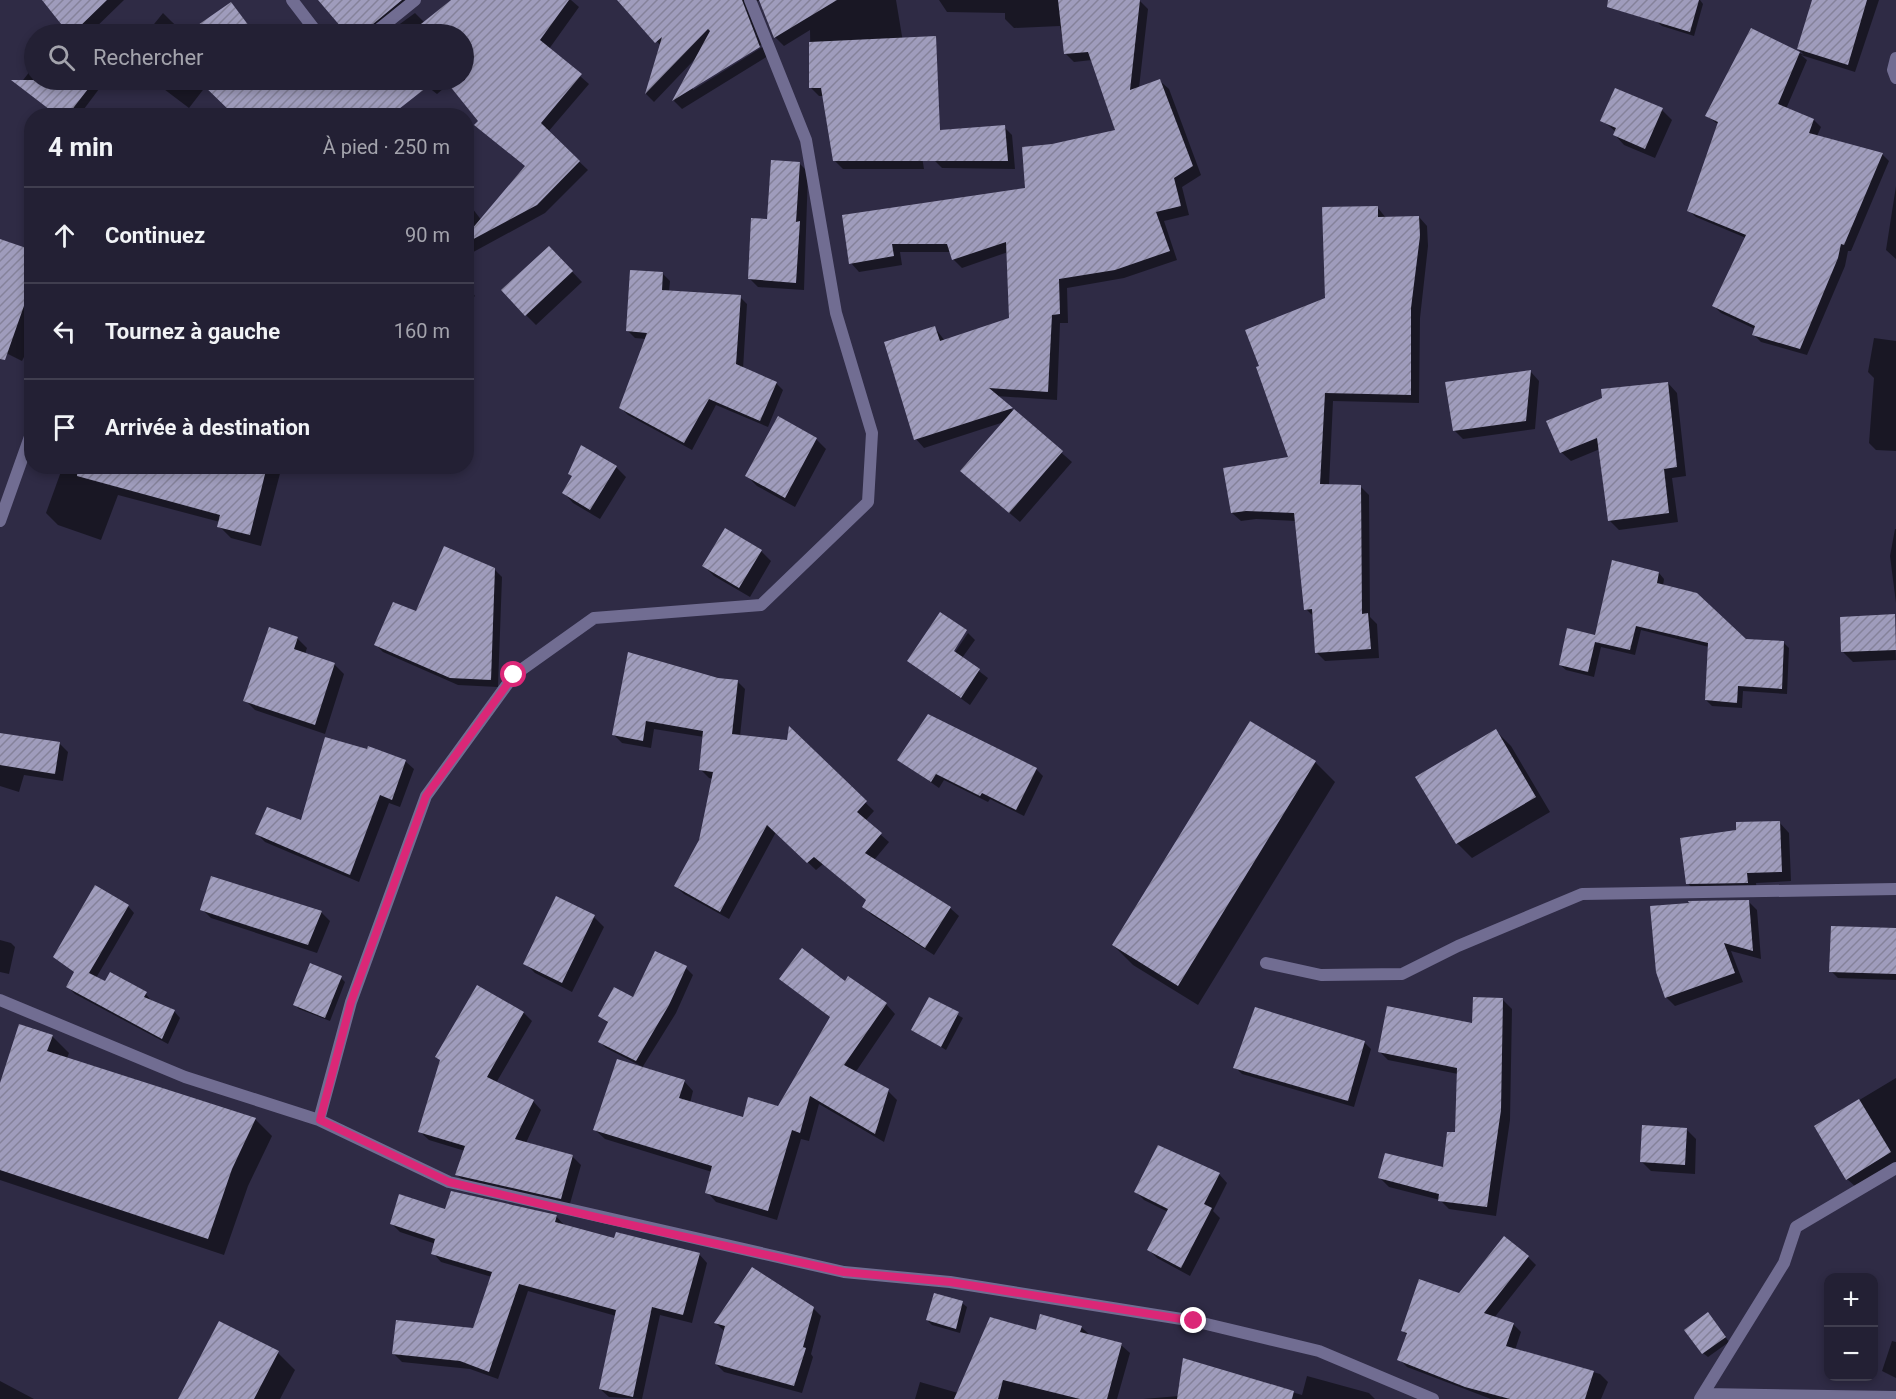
<!DOCTYPE html>
<html lang="fr">
<head>
<meta charset="utf-8">
<style>
  body { margin:0; font-family:Roboto,sans-serif; background:#2b283c; color:#f1f3f6 }
  .controls { position:absolute; right:18px; bottom:18px; display:grid; overflow:hidden; border-radius:12px; box-shadow:0 3px 9px #0003 }
  .controls button { width:54px; height:54px; display:grid; place-items:center; padding:0; border:0; border-bottom:2px solid #403e4f; background:#232034; color:#f1f3f6; font:30px sans-serif }
  .stop { position:absolute; width:18px; height:18px; margin:-14px; border:4px solid #db2777; border-radius:50%; background:#fff }
  .stop.end { background:#db2777; border-color:#fff; box-shadow:0 2px 6px #0008 }
  .list { margin:0; padding:0; list-style:none }
  h2 { display:flex; justify-content:space-between; align-items:center; height:78px; margin:0; padding:0 24px; font-size:26px }
  h2 small { font-size:20px; font-weight:400; color:#a3a3ac }
  .list li { display:grid; grid-template-columns:39px 1fr auto; gap:18px; align-items:center; box-sizing:border-box; height:96px; padding:0 24px; border-top:2px solid #403e4f }
  .list b { display:block; font-size:22px; white-space:nowrap }
  .list em { font-size:20px; font-style:normal; color:#a3a3ac }
  .icon { flex:none; width:33px; height:33px; fill:none; stroke:currentColor; stroke-width:2; stroke-linecap:round; stroke-linejoin:round }
  .map { position:relative; flex:none; width:1896px; height:1399px; overflow:hidden }
  .search { position:absolute; background:#232034; box-shadow:0 3px 9px #0003; left:24px; top:24px; width:450px; height:66px; display:flex; align-items:center; gap:15px; box-sizing:border-box; padding:0 21px; border-radius:33px; color:#a3a3ac; font-size:22px }
  .panel { position:absolute; background:#232034; box-shadow:0 3px 9px #0003; left:24px; top:108px; width:450px; height:366px; border-radius:24px }
  .map>svg:first-child { display:block }
</style>
</head>
<body>
<div class="map">
<svg width="1896" height="1399" viewBox="0 0 1896 1399">
  <defs>
    <pattern id="building-hatch" width="6" height="6" patternUnits="userSpaceOnUse" patternTransform="scale(1.5)"><rect width="6" height="6" fill="#9f9cbc"/><path d="M-1 1l2-2M0 6l6-6M5 7l2-2" fill="none" stroke="#85829a"/></pattern>
  </defs>
  <rect width="100%" height="100%" fill="#2f2b45"/>
  <path fill="#0007" d="M44 0H124L89 34H71Z
    M328 0H406L378 34H364L334 10Z
    M454 0H571L579 7 549 49 589 84 548 132 588 170 545 213 466 256V200L482 221 527 167 479 121 450 83 437 94 419 80H464V34H386L415 13 425 23Z
    M619 0H760L751 4 763 44 693 86V90L764 46 768 56 682 109 674 101 695 59 654 102 646 94 661 46Z
    M760 0H896L924 169H843L834 160 824 96H819L811 88 810 30 784 46 775 37Z
    M939 0H1139L1148 9 1139 88 1160 81 1169 89 1201 175 1182 187 1189 215 1164 221 1177 260 1124 278 1067 288 1068 323H1060L1057 400 996 396 1072 462 1020 522 972 481 1004 422 924 448 916 439 935 328 945 341 1010 319 1008 252 962 268 953 259 951 252H900L902 265 859 272 851 263 843 216 1027 189 1053 146 1117 131 1092 60 1074 62 1065 53 1060 26 1014 28 1005 19V13L947 12Z
    M1664 0H1700L1703 4 1694 36 1662 26 1657 22Z
    M1813 0H1879L1855 72 1801 55 1807 60 1786 109 1814 120 1821 127 1817 136 1882 154 1889 161 1851 251H1848L1845 266 1807 355 1761 342 1754 335 1755 329 1721 313 1714 306 1746 238 1696 217 1688 210 1719 125 1707 116 1752 30 1804 55 1798 49Z
    M231 4 255 34H188Z
    M163 13 171 21 185 34H146Z
    M34 66V80H89L92 82 99 89 84 109 94 116H45L49 109 20 84Z
    M152 80H315L356 116 206 86 189 108Z
    M1662 110 1672 120 1655 158 1624 145 1615 135 1616 132 1602 120Z
    M1004 127 1012 135 1015 169 942 168 934 160Z
    M800 164 808 172 804 290 758 287 749 278 769 221Z
    M1896 186V259L1886 250Z
    M1378 208 1386 218 1419 217 1427 226 1428 246 1420 318 1419 403 1333 401 1329 485 1360 486 1369 495 1370 617 1377 624 1379 658 1325 661 1317 653 1314 617 1306 609 1296 521 1256 519 1241 521 1232 513 1290 458 1326 299Z
    M32 252V341L22 361 0 350V255Z
    M559 258 582 282 536 325 526 315Z
    M663 274 670 281 669 292 740 297 747 304 743 369 776 383 783 390 768 427 716 405 692 450 628 415 621 408 646 339 635 338 628 331Z
    M466 285 475 296 466 303Z
    M1874 338 1896 341V451L1876 450 1869 443 1874 378 1868 372Z
    M1531 372 1539 381 1535 429 1463 439 1454 430Z
    M1668 383 1677 393 1686 476 1672 478 1678 522 1619 530 1609 520 1600 449 1571 461 1561 452Z
    M778 419 816 439 826 449 795 507 757 486 747 476Z
    M63 466H282L261 546 231 538 219 526 220 522 118 495 101 540 58 525 46 513Z
    M616 467 626 477 600 519 573 503 564 493Z
    M1895 529H1896V603L1890 556Z
    M761 551 771 561 750 597 714 576 704 566Z
    M494 569 502 577 498 687 458 685 383 652 376 645 417 613Z
    M1659 573 1664 579 1663 586 1745 640 1784 643 1789 648 1787 694 1743 691 1742 708 1712 706 1706 700 1709 647 1641 630 1635 655 1601 647 1594 677 1566 670 1560 665 1596 637Z
    M1894 615 1896 660 1853 662 1843 652Z
    M968 633 975 640 962 658 988 678 970 705 909 661 951 658Z
    M297 638 307 648 305 654 334 664 344 674 325 734 255 710 245 700Z
    M717 679 737 681 745 689 740 736 789 742 790 729 874 811 865 821 889 842 874 860 950 908 959 916 934 955 872 915 863 907 867 901 823 864 816 870 776 832 729 919 684 894 675 886 700 840 713 779 709 778 701 770 704 737 654 729 651 748 622 743 614 735Z
    M1250 723 1315 762 1335 782 1198 1005 1133 965 1113 945Z
    M1496 731 1511 746 1550 812 1472 858 1457 843Z
    M0 733 60 744 68 752 63 781 24 775 19 792 0 786Z
    M899 760 1036 769 1043 776 1024 816 990 799 988 802 944 780 939 788Z
    M405 761 414 769 400 807 389 803 359 882 265 842 257 834 302 822Z
    M1779 822 1789 833 1791 881 1756 883 1757 893H1698L1687 883 1738 832Z
    M556 898 594 917 604 927 572 992 535 973 525 963Z
    M1748 901 1757 910 1761 959 1731 951 1743 982 1675 1006 1666 997Z
    M128 906 134 913 96 978 106 982 111 974 146 994 152 1002 174 1011 180 1018 168 1044 75 994 68 987 75 973 55 957Z
    M202 909 321 912 330 921 317 953 211 918Z
    M1896 929V980L1838 978 1831 971Z
    M0 940 11 943 15 947 9 974 0 972Z
    M686 968 693 975 676 1013 642 1068 684 1081 693 1091 690 1103 744 1119 779 1108 831 1018 781 979 845 983 886 1004 895 1014 855 1073 888 1091 897 1100 884 1142 819 1104 809 1141 801 1139 777 1220 716 1202 707 1192 712 1172 605 1139 595 1130 641 1066 606 1048 599 1041 609 1024 600 1016 634 1000Z
    M341 978 345 982 330 1021 299 1009 295 1005Z
    M478 987 524 1013 532 1021 496 1083 533 1101 541 1110 526 1143 572 1156 581 1165 569 1207 466 1183 457 1175 465 1151 429 1140 420 1132 441 1061 437 1057Z
    M930 999 963 1018 946 1050 913 1030Z
    M1503 1000 1512 1009 1510 1120 1496 1216 1449 1209 1440 1200 1389 1187 1380 1178 1444 1168 1456 1134 1458 1074 1388 1060 1379 1051 1474 1025Z
    M52 1036 69 1053 67 1058 255 1119 272 1136 248 1186 224 1255 0 1180V1087Z
    M1364 1042 1371 1049 1354 1107 1242 1074 1235 1067Z
    M1896 1078V1165L1857 1188 1847 1179 1816 1126Z
    M1686 1129 1696 1139 1695 1174 1651 1171 1641 1161Z
    M1219 1174 1227 1183 1213 1211 1220 1218 1190 1276 1157 1258 1149 1250 1168 1212 1144 1200 1136 1192Z
    M446 1211 556 1216 564 1225 615 1240 699 1254 707 1263 692 1323 660 1315 642 1399 609 1397 600 1389 616 1316 528 1291 498 1379 470 1369 402 1362 393 1353 474 1330 492 1277 441 1262 433 1253 436 1244 400 1232 391 1223Z
    M1528 1257 1536 1265 1494 1318 1513 1324 1521 1332 1515 1350 1600 1374 1608 1382 1601 1399H1491L1407 1367 1399 1359 1408 1336 1403 1331 1459 1295Z
    M962 1303 967 1307 960 1333 932 1325 927 1320Z
    M813 1308 821 1316 811 1354 813 1357 802 1393 724 1372 716 1364 724 1331 716 1323Z
    M1712 1319 1729 1342 1708 1357 1703 1353Z
    M1081 1327 1090 1335 1121 1345 1130 1353 1117 1399H915L920 1382 958 1393 1037 1332Z
    M1892 1341 1896 1342V1378L1882 1371Z
    M278 1353 295 1370 280 1399H180Z
    M1184 1360 1302 1395 1307 1376 1369 1393 1375 1399H1143L1179 1396Z
    M0 1381 34 1399H0Z"/>
  <path fill="url(#building-hatch)" d="M42 0H107L72 34H69Z
    M318 0H402L361 34H347Z
    M451 0H569L540 40 582 74 541 123 580 161 537 205 466 243V236L525 166 474 125 478 121 445 80H465L464 34H429L421 24Z
    M617 0H742L760 47 672 101 710 31 708 29 645 94 662 37 655 43Z
    M759 0H837L774 38Z
    M1058 0H1140L1130 90 1160 79 1193 166 1174 178 1181 206 1156 212 1170 251 1115 270 1059 279 1060 314 1052 315 1048 392 989 388 1013 408 914 440 884 342 935 326 940 341 1009 318 1006 242 952 260 947 244H892L894 256 849 264 842 215 1025 188 1022 147 1052 144 1115 130 1088 52 1064 54Z
    M1608 0H1699L1690 32 1607 7Z
    M1812 0H1867L1848 65 1797 49Z
    M231 2 255 34H205L198 25Z
    M1751 28 1800 52 1778 104 1814 119 1809 133 1883 153 1844 245 1841 244 1838 258 1800 349 1752 335 1755 326 1712 306 1746 235 1687 211 1718 122 1705 116Z
    M936 36 940 130 1005 125 1008 161H833L821 88H809V42Z
    M11 80H95L67 116H58Z
    M198 80H436L390 116H235Z
    M1615 88 1663 108 1645 149 1613 135 1616 128 1600 121Z
    M771 160 800 162 796 222 800 221 796 283 748 279 751 218 767 219Z
    M1378 206V217L1419 216 1420 236 1411 308V395L1325 393 1320 484 1361 485 1362 614 1368 613 1371 649 1315 653 1312 609 1304 610 1294 513 1246 511 1231 513 1223 468 1288 457 1256 367 1259 366 1245 330 1325 298 1322 207Z
    M0 239 32 250V283L5 360 0 359Z
    M549 246 573 271 525 316 501 290Z
    M630 270 663 272 662 290 741 295 736 364 777 382 760 421 709 399 684 443 619 408 647 333 626 331Z
    M1531 370 1526 421 1453 431 1445 382Z
    M1668 382 1677 467 1664 469 1669 513 1608 521 1597 438 1560 453 1546 421 1602 398 1601 389Z
    M1014 409 1063 451 1009 513 960 471Z
    M778 416 817 438 785 498 745 476Z
    M581 445 617 466 590 510 562 493 572 476 568 474Z
    M78 466H267L250 535 217 527 220 515 77 476Z
    M725 528 762 550 739 588 702 566Z
    M444 546 495 568 491 680 450 678 374 645 393 602 416 611Z
    M1612 560 1659 572 1657 583 1697 593 1746 639 1784 641 1782 689 1738 686 1737 703 1705 700 1708 643 1636 626 1630 650 1595 642 1588 672 1559 665 1567 628 1595 635Z
    M940 612 967 630 954 651 980 669 961 698 907 661Z
    M1895 614 1896 650 1841 652 1840 617Z
    M269 627 298 637 294 649 335 663 315 725 243 701Z
    M628 652 718 678 738 680 732 734 787 740 789 726 867 801 857 812 882 833 865 853 951 907 925 948 862 907 866 900 814 857 807 863 767 825 720 912 674 886 699 840 713 772 699 770 703 731 646 721 643 741 612 735Z
    M928 714 1037 768 1016 810 982 793 980 796 936 774 931 782 897 760Z
    M1250 721 1316 761 1178 986 1112 945Z
    M1496 729 1536 797 1456 844 1415 777Z
    M0 733 60 742 55 774 0 765Z
    M325 737 367 749 368 746 406 760 392 800 380 795 350 875 255 834 267 807 301 820Z
    M1780 821 1782 872 1747 873 1748 883 1686 884 1680 838 1736 830V822Z
    M211 876 322 911 308 945 200 910Z
    M95 885 129 905 89 973 105 981 110 972 147 992 144 997 175 1010 162 1039 66 987 74 972 53 957Z
    M556 896 595 915 562 983 523 964Z
    M1749 900 1753 951 1724 943 1735 973 1665 998 1656 972 1650 906 1689 903 1688 901Z
    M1831 926 1896 928V974L1829 972Z
    M802 948 845 981 848 976 887 1003 844 1065 889 1089 875 1134 810 1096 800 1133 792 1130 768 1211 705 1193 712 1166 593 1130 617 1059 685 1080 679 1098 743 1117 748 1097 778 1106 830 1017 779 979Z
    M655 951 687 966 669 1005 636 1061 598 1042 608 1022 598 1016 614 987 633 997Z
    M310 963 342 976 325 1018 293 1005Z
    M477 985 524 1012 487 1077 534 1100 515 1139 573 1155 561 1199 455 1175 465 1146 418 1132 440 1060 435 1057Z
    M929 997 959 1012 941 1047 911 1030Z
    M1473 997 1503 998 1501 1110 1487 1207 1438 1201 1439 1194 1378 1178 1385 1153 1443 1167 1447 1132H1455L1457 1068 1378 1052 1387 1006 1472 1023Z
    M1255 1007 1365 1041 1348 1101 1233 1068Z
    M19 1024 53 1035 47 1051 256 1118 232 1169 208 1239 0 1170V1083Z
    M1859 1099 1891 1152 1846 1180 1814 1126Z
    M1642 1125 1687 1128 1685 1165 1640 1162Z
    M1158 1145 1220 1173 1204 1204 1212 1208 1181 1268 1147 1250 1168 1209 1134 1192Z
    M451 1191 557 1215 555 1222 614 1238 616 1232 700 1253 683 1315 652 1307 633 1397 599 1389 616 1310 519 1284 489 1372 460 1361 392 1354 396 1320 473 1328 492 1272 431 1254 435 1239 390 1224 399 1194 445 1209Z
    M1504 1236 1529 1256 1484 1313 1514 1323 1506 1346 1594 1371 1585 1399H1510L1465 1387 1397 1360 1407 1333 1401 1331 1419 1279 1459 1293Z
    M752 1267 814 1307 803 1347 806 1348 794 1386 715 1364 725 1326 714 1323Z
    M934 1293 963 1301 956 1329 926 1320Z
    M1708 1312 1726 1337 1702 1354 1684 1330Z
    M1040 1314 1082 1326 1080 1332 1122 1343 1107 1399H1080L1003 1380 998 1399H954L990 1317 1036 1330Z
    M219 1321 279 1351 254 1399H178Z
    M1183 1358 1294 1391 1292 1399H1177Z"/>
  <g fill="none" stroke-linecap="round" stroke-linejoin="round">
    <path stroke="#716d92" stroke-width="12" d="M292 0 318 34
      M373 34 415 0
      M1896 58 1893 70 1896 78
      M0 521 32 431
      M1266 963 1321 975 1402 974 1458 946 1582 894 1896 889
      M0 1000 185 1077 319 1120 449 1182 844 1272 950 1282 1194 1321 1319 1351 1433 1399
      M319 1120 351 1002 426 796 514 675 594 618 761 605 868 502 872 433 836 313 806 140 750 0
      M1704 1394 1896 1397
      M1700 1399 1784 1263 1796 1227 1896 1168"/>
  </g>
  <g fill="none" stroke-linecap="round" stroke-linejoin="round">
    <path stroke="#db2777" stroke-width="8" d="M514 675 426 796 351 1002 320 1120 449 1182 604 1219 844 1272 950 1282 1194 1321"/>
  </g>
</svg>
<div class="controls">
<button>+</button>
<button>−</button>
</div>
<div class="stop" style="left:514px;top:675px"></div>
<div class="stop end" style="left:1194px;top:1321px"></div>
<div class="search"><svg class="icon" aria-label="search" viewBox="0 0 24 24"><circle cx="10" cy="10" r="6"/><path d="M15 15l6 6"/></svg>Rechercher</div>
<section class="panel">
<h2>4 min<small>À pied · 250 m</small></h2>
<ul class="list">
<li><svg class="icon" aria-label="ahead" viewBox="0 0 24 24"><path d="M12 20V5M6 11l6-6 6 6"/></svg><div><b>Continuez</b></div><em>90 m</em></li>
<li><svg class="icon" aria-label="left" viewBox="0 0 24 24"><path d="M17 20v-9H6M10 6l-5 5 5 5"/></svg><div><b>Tournez à gauche</b></div><em>160 m</em></li>
<li><svg class="icon" aria-label="arrive" viewBox="0 0 24 24"><path d="M6 21V4h12l-3 4 3 4H6"/></svg><div><b>Arrivée à destination</b></div></li>
</ul>
</section>
</div>
</body>
</html>
